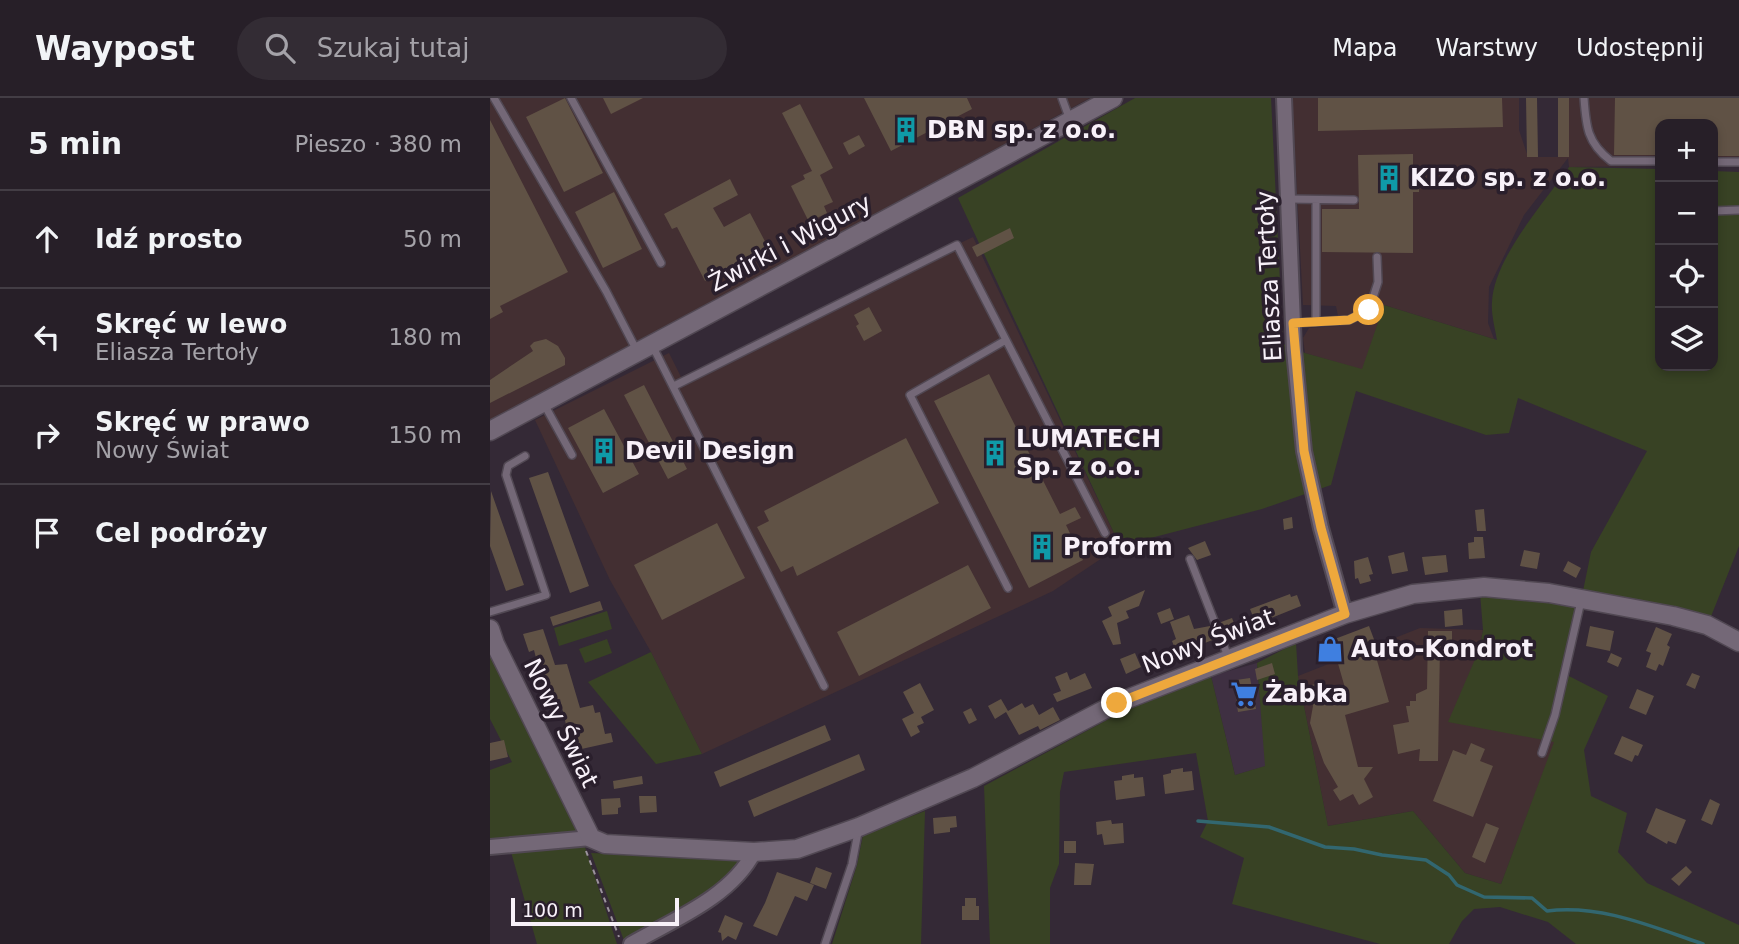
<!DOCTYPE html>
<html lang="pl">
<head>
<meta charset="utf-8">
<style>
  body { margin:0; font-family:"DejaVu Sans",sans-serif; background:#332c34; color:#f1f3f6 }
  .controls { position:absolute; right:21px; top:21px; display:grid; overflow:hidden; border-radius:14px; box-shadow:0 4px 10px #0003 }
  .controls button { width:63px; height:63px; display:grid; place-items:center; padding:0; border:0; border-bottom:2px solid #433d45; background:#271f28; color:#f1f3f6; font:35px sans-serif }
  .scale { position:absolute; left:21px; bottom:18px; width:168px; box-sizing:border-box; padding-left:7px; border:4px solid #f8f1f9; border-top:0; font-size:19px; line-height:24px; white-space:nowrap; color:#f8f1f9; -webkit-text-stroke:5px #2a1f2c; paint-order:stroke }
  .stop { position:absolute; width:21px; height:21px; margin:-16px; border:5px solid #eea83c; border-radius:50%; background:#fff }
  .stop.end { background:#eea83c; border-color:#fff; box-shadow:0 2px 7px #0008 }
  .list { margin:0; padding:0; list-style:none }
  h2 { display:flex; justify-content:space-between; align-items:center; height:91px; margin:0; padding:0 28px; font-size:30px }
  h2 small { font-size:23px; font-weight:400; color:#a4a2a8 }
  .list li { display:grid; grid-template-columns:46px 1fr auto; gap:21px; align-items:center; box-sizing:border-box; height:98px; padding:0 28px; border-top:2px solid #433d45 }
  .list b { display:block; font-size:26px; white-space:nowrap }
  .list p { margin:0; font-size:23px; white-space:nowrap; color:#a4a2a8 }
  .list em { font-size:23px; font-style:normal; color:#a4a2a8 }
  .icon { flex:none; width:38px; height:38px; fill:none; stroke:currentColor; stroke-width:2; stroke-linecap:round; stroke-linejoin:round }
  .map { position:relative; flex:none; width:1249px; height:846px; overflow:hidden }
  header { display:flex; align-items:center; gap:42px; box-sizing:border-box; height:98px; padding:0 35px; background:#271f28; border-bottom:2px solid #433d45 }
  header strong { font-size:33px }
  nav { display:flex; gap:38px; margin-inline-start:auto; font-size:24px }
  .search { width:490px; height:63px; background:#332c34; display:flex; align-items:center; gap:18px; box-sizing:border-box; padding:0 24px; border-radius:38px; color:#a4a2a8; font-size:26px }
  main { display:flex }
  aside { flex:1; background:#271f28 }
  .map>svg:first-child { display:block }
</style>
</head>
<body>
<header>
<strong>Waypost</strong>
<div class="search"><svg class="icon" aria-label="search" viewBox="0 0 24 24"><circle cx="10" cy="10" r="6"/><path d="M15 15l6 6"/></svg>Szukaj tutaj</div>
<nav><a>Mapa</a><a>Warstwy</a><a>Udostępnij</a></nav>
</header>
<main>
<aside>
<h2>5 min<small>Pieszo · 380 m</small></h2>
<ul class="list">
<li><svg class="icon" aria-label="ahead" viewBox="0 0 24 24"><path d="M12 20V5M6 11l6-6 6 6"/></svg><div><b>Idź prosto</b></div><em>50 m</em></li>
<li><svg class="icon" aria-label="left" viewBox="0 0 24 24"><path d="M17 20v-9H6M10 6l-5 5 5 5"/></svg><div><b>Skręć w lewo</b><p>Eliasza Tertoły</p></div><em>180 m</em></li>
<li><svg class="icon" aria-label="right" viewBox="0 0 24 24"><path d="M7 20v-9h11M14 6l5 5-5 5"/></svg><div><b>Skręć w prawo</b><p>Nowy Świat</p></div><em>150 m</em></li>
<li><svg class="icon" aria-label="arrive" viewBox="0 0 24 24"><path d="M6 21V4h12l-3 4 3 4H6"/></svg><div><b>Cel podróży</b></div></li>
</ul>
</aside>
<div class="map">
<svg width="1249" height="846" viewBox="0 0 1249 846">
  <rect width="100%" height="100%" fill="#342936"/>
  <path fill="#3f3042" d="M767 565 776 668 745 677 721 578Z"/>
  <path fill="#432f32" d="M0 0H600L0 323Z
    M802 0H1029V32L1038 59H1079V0H1249V67L1223 68V26H1170V68L1079 69 1078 60 1034 117 999 189 998 225 1004 241 894 207 873 272 815 255 813 240 819 230 850 228 846 208 813 207Z
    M483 139 630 448 563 493 212 656 161 554 120 482 45 322 179 255 191 279Z
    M930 530 993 532 989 552 1065 644 1011 786 975 775 923 713 838 728 808 578Z"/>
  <path fill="#384224" d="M645 0H781L793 246 815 255 872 271 894 207 1007 242C1005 230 1001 216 1002 204 1004 160 1054 105 1079 69L1170 71V268H1223V73L1249 74V448L1220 521 1093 493 1101 454 1157 353 1028 300 1019 335 996 337 866 293 841 387 772 411 630 448 468 100Z
    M990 495 1095 508 1075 576 1118 598 1094 652 1101 698 1137 715 1128 754 1157 785 1249 827V846H1086L1058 824 1010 809 984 811 972 823 959 846H890L742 806 754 760 710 739 718 723 706 655 574 674 570 694 569 766 560 790V846H500L494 688 630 615 721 578 745 677 775 668 767 565 806 545 808 578 838 728 923 713 975 775 1011 786 1064 644 958 624 989 552 993 532Z
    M117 513 122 531 69 548 64 530Z
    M117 541 122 555 95 565 89 551Z
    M0 544 91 737 127 846H47L21 754 0 742V672L22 664 0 621Z
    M161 554 212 656 166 666 98 584Z
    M435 713 431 846H342L367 767 373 737Z
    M101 755 250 761V765L221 797 135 845Z"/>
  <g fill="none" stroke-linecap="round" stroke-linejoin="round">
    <path stroke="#326770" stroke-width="3.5" d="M708 723 779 729 835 749 864 751 892 757 936 762 959 777 967 787 994 799 1042 800 1057 813C1111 806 1163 829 1213 846"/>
  </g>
  <path fill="#605245" d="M75 0 113 75 74 94 36 19Z
    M113 0H153L121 16Z
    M374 0H477L482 11 401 53Z
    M828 0H1012L1013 29 828 33Z
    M1036 0H1047L1048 59H1037Z
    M1068 0H1079V59H1068Z
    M1125 0H1249V58H1223V26H1170V57H1124Z
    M310 6 343 70 330 77 343 104 334 108 337 115 319 124 301 88 315 81 313 77 322 73 292 15Z
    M0 22 78 174 10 208 13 214 0 221Z
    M369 37 375 48 359 57 353 45Z
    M923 56V67H929V94H923V155L832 154V111H869L868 57Z
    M240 81 248 97 223 110 234 129 260 115 278 149 215 183 187 129 182 131 174 116Z
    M124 94 152 151 113 170 85 114Z
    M520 130 524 140 487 159 482 149Z
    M379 209 392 233 374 243 366 228 369 226 364 217Z
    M56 241 68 248 75 260V267L0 305V282L43 253 40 248 44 244Z
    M499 276 570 416 585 409 591 420 576 427 593 462 539 490 444 303Z
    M154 287 197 371 178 381 134 297Z
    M114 311 149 376 113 395 78 330Z
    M416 340 449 405 307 478 303 468 291 474 267 429 279 423 274 413Z
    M58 374 99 488 80 495 39 380Z
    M1 393 34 487 16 493 0 448Z
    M994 411 996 433H987L985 412Z
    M802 419 803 430 794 432 793 421Z
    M227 425 255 480 172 522 144 467Z
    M984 439H993L995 460 979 461 978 445 984 444Z
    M715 443 721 457 707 462 698 450Z
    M1034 452 1050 455 1047 471 1030 468Z
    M914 454 918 473 902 476 898 458Z
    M956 457 958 474 935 477 932 459Z
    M878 459 883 476 879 477 881 483 870 486 868 480 865 481 864 463Z
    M1078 463 1091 470 1086 480 1073 473Z
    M478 467 501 510 369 578 347 534Z
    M655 492 649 508 636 513 639 520 627 525 631 546 623 547 612 523 622 518 618 509Z
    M800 496 801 499 807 497 811 508 766 526 760 511Z
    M110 503 113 512 63 528 60 519Z
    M680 510 684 521 671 526 667 515Z
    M972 511 973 527 955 529 954 513Z
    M699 517 704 531 720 528 725 541 687 556 682 543 686 541 680 524Z
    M742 520 747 533 736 537 731 524Z
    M879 528 885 544 882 545 899 604 855 617 868 669H883L874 681 883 699 869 707 863 696 850 703 843 692 848 689 834 665 820 625 823 608 818 588 829 585 831 593 835 592 837 602 857 597 847 562 843 564 842 560 835 563 829 547Z
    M1100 528 1124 533 1120 553 1096 548Z
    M1166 529 1182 536 1177 547 1180 549 1173 568 1169 566 1166 573 1156 569 1161 555 1156 553Z
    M53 531 65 567 77 566 90 610 103 607 105 615 110 614 115 636 121 635 123 644 87 652 82 630 77 631 70 601 62 603 56 579 48 580 44 570 48 568 44 552 39 554 33 536Z
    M938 533H962V545H958V549H950L948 663H929L930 651 908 656 903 627 919 624 916 608H920V603H926V596L937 591Z
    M645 555 651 569 636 576 630 561Z
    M1121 555 1132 560 1128 569 1117 564Z
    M782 565 785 576 767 582 765 571Z
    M577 574 580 582 595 575 602 590 567 604 563 596 571 593 565 579Z
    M1202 575 1210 578 1205 591 1196 587Z
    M760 580 766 611 748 614 744 588H746V582Z
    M430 585 444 612 431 619 434 625 427 628 430 634 421 639 412 621 424 615 413 594Z
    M1147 591 1164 598 1156 617 1139 610Z
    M511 601 518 613 532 605 535 610 543 606 549 617 563 609 570 622 550 632 548 628 529 637 516 614 505 621 498 608Z
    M481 610 487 622 479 626 473 614Z
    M335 627 341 642 230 689 224 674Z
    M1132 638 1153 647 1148 658 1145 657 1142 664 1124 656Z
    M14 642 18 659 0 663V645Z
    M981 645 995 651 990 663 1003 668 983 719 943 703 963 652 976 657Z
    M369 656 375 672 264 719 258 703Z
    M693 670V674L702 673 704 692 675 696 673 677 681 675V672Z
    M644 676V680L653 679 655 698 626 702 624 683 632 682V678Z
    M152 678 153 686 124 691 123 683Z
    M149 698H166L167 714 150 715Z
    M130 700 131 709 128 710V716L112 717 111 701Z
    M1220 701 1230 706 1222 727 1211 722Z
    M1166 710 1196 722 1186 746 1178 743 1177 746 1156 734Z
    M466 718 467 729 460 730V734L444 736 443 720Z
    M621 722 622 726 633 725 634 745 614 747 612 736 607 737 606 724Z
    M996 725 1009 730 995 765 982 759Z
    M574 743H586V755H574Z
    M585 765 604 766 601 787H584Z
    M1196 768 1202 774 1189 788 1181 781Z
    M326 769 342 775 336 791 320 785Z
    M287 774 324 787 317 803 305 798 287 838 263 828 275 805Z
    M475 800H486V808H489V822H472V808H475Z
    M235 817 253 825 246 842 238 838 232 843 231 835 228 834Z"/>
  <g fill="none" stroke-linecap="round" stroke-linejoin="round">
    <g stroke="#514853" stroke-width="10">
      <path id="service" d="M4 0 116 193 147 253
        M81 0 171 165
        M572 0 580 22
        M1094 0C1096 28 1097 45 1121 63H1170
        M1223 64H1249
        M798 101 864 102
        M826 102V224
        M1223 113 1249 112
        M803 225 859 222 879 212 888 184 887 159
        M516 242 615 435
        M162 247 334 588
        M184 288 467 147 516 242 420 297 518 490
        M54 306 82 357
        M700 461 739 561
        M0 514 56 497 16 377 18 368 35 358
        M1052 655 1065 617 1091 503
        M335 846 362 766 369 729"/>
    </g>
    <g stroke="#514853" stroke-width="18">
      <path id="minor" d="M794 0 804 252 814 353 831 430 855 516
        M0 749 101 740
        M141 846C183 822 241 799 264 754"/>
    </g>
    <g stroke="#514853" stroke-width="21">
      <path id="tertiary" d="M0 333 623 0
        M0 531 5 546 101 740 115 746 264 754 307 751 369 729 483 680 627 605 855 516 923 496 994 489 1059 495 1183 518 1217 527 1249 544"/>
    </g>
    <path stroke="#9c939d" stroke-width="2" stroke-dasharray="5 5" stroke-linecap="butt" d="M96 753 129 839"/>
    <use href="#service" stroke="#746877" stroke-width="7"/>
    <use href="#minor" stroke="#746877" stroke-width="14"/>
    <use href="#tertiary" stroke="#746877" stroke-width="18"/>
  </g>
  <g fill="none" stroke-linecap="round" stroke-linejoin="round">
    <path stroke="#eea83c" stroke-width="9" d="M627 605 855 516 831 430 814 353 803 225 859 222 879 212"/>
  </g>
  <defs>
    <g id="building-bare" transform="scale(2.1)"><path d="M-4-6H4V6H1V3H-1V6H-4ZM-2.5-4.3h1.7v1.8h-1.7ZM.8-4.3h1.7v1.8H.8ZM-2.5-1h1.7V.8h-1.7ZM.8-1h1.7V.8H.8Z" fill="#0f9aa8" stroke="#2a1f2c" stroke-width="2.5" paint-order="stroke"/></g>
    <g id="shop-bare" transform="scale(2.1)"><path d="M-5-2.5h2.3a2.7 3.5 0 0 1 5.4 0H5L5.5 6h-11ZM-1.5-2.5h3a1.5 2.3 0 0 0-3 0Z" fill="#3f7fe0" stroke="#2a1f2c" stroke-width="2.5" paint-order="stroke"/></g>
    <g id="supermarket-bare" transform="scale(2.1)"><path d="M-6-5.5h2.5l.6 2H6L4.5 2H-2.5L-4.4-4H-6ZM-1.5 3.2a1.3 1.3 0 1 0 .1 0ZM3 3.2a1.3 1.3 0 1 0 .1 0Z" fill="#3f7fe0" stroke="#2a1f2c" stroke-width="2.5" paint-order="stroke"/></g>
  </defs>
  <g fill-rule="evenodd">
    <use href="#building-bare" x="416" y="32"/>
    <use href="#building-bare" x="899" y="80"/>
    <use href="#building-bare" x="114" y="353"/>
    <use href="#building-bare" x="505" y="355"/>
    <use href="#building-bare" x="552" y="449"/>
    <use href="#shop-bare" x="840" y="551"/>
    <use href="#supermarket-bare" x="754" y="596"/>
  </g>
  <g text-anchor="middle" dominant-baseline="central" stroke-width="7" stroke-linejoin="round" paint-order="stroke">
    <g font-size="24" font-weight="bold" fill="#f8f1f9" stroke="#2a1f2c" text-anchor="start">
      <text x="437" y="32">DBN sp. z o.o.</text>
      <text x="920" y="80">KIZO sp. z o.o.</text>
      <text x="526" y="341">LUMATECH<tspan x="526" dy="28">Sp. z o.o.</tspan></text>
      <text x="135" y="353">Devil Design</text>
      <text x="573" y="449">Proform</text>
      <text x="861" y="551">Auto-Kondrot</text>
      <text x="775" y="596">Żabka</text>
    </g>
    <g font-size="24" fill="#f8f1f9" stroke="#2a1f2c">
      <text transform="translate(300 145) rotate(-28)">Żwirki i Wigury</text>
      <text transform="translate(779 178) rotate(-93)">Eliasza Tertoły</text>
      <text transform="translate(718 543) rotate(-21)">Nowy Świat</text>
      <text transform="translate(71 625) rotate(64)">Nowy Świat</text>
    </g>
  </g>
</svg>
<div class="controls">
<button>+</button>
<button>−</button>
<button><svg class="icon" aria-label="locate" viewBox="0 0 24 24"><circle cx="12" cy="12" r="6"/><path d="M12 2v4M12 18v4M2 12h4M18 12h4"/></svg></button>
<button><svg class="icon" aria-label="layers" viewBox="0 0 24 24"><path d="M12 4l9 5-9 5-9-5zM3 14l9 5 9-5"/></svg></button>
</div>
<div class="scale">100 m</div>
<div class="stop" style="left:879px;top:212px"></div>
<div class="stop end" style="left:627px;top:605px"></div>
</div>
</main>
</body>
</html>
